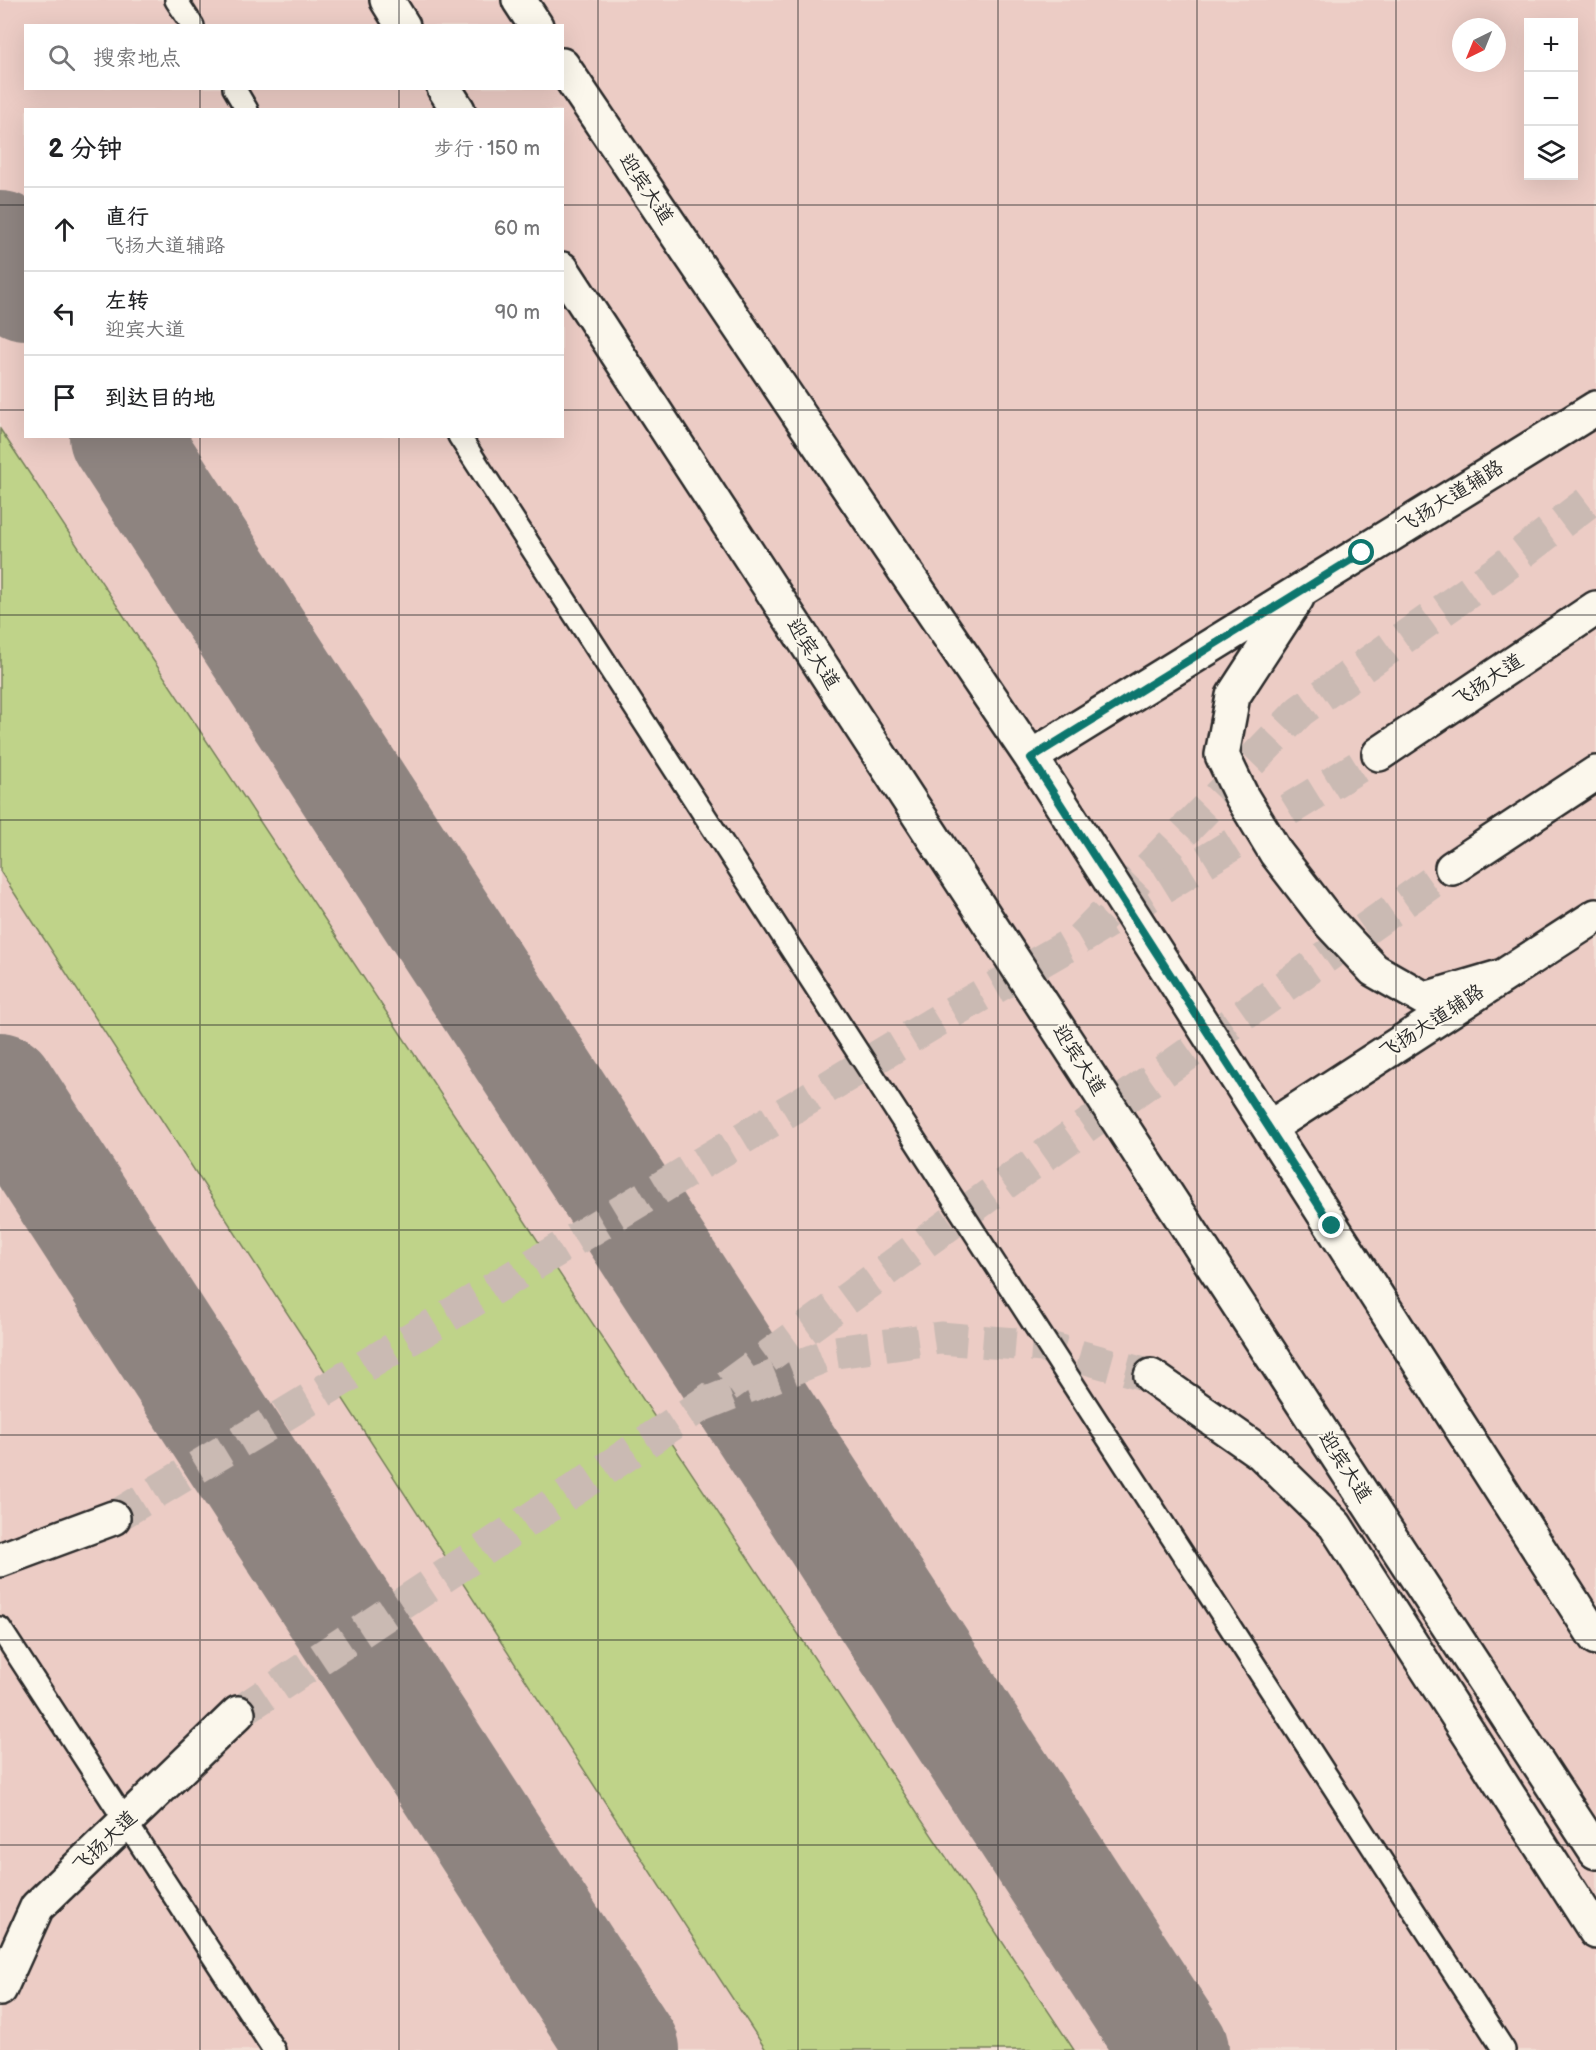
<!DOCTYPE html>
<html lang="zh">
<head>
<meta charset="utf-8">
<style>
  body { margin:0; font-family:"Balsamiq Sans","LXGW WenKai TC",sans-serif; background:#f6f6f6; color:#202124 }
  .controls { position:absolute; right:18px; top:18px; display:grid; overflow:hidden; border-radius:0px; box-shadow:0 6px 24px #0002 }
  .controls button { width:54px; height:54px; display:grid; place-items:center; padding:0; border:0; border-bottom:2px solid #e0e0e0; background:#fff; color:#202124; font:30px sans-serif }
  .compass { position:absolute; left:1452px; top:18px; width:54px; height:54px; border-radius:50%; background:#fff; box-shadow:0 6px 24px #0002; rotate:223deg }
  .stop { position:absolute; width:18px; height:18px; margin:-14px; border:4px solid #0f766e; border-radius:50%; background:#fff }
  .stop.end { background:#0f766e; border-color:#fff; box-shadow:0 2px 6px #0008 }
  .list { margin:0; padding:0; list-style:none }
  h2 { display:flex; justify-content:space-between; align-items:center; height:78px; margin:0; padding:0 24px; font-size:26px }
  h2 small { font-size:20px; font-weight:400; color:#757577 }
  .list li { display:grid; grid-template-columns:39px 1fr auto; gap:18px; align-items:center; box-sizing:border-box; height:84px; padding:0 24px; border-top:2px solid #e0e0e0 }
  .list b { display:block; font-size:22px; white-space:nowrap }
  .list p { margin:0; font-size:20px; white-space:nowrap; color:#757577 }
  .list em { font-size:20px; font-style:normal; color:#757577 }
  .icon { flex:none; width:33px; height:33px; fill:none; stroke:currentColor; stroke-width:2; stroke-linecap:round; stroke-linejoin:round }
  .map { position:relative; flex:none; width:1596px; height:2050px; overflow:hidden }
  .search { position:absolute; background:#fff; box-shadow:0 6px 24px #0002; left:24px; top:24px; width:540px; height:66px; display:flex; align-items:center; gap:15px; box-sizing:border-box; padding:0 21px; border-radius:0px; color:#757577; font-size:22px }
  .panel { position:absolute; background:#fff; box-shadow:0 6px 24px #0002; left:24px; top:108px; width:540px; height:330px; border-radius:0px }
  .map>svg:first-child { display:block }
</style>
</head>
<body>
<div class="map">
<svg width="1596" height="2050" viewBox="0 0 1596 2050">
  <rect width="100%" height="100%" fill="#f2ded5"/>
  <filter id="ink" filterUnits="userSpaceOnUse"><feTurbulence type="fractalNoise" baseFrequency=".0167" numOctaves="2"/><feDisplacementMap in="SourceGraphic" scale="12" xChannelSelector="R" yChannelSelector="G"/><feConvolveMatrix kernelMatrix="1 2 1 2 8 2 1 2 1" color-interpolation-filters="sRGB"/></filter>
  <g filter="url(#ink)">
    <path fill="#ecccc5" fill-rule="evenodd" d="M0 0H1596V2050H0ZM1528 22H1574V176H1528ZM26 26H562V88H26ZM1461 27H1497V63H1461ZM26 110H562V436H26Z"/>
    <path fill="#bfd389" stroke="#757f5a" stroke-width="1.5" d="M0 429 1074 2050H766L0 871Z"/>
    <g fill="none" stroke-linecap="round" stroke-linejoin="round">
      <path stroke="#8e8480" stroke-width="110" d="M0 246 26 285
        M124 436 1174 2050
        M0 1087 625 2050"/>
      <path stroke="#cabab3" stroke-width="33" stroke-dasharray="33 16" stroke-linecap="butt" d="M1081 938 1300 711 1494 574 1596 496
        M700 1406 835 1352 940 1338 1042 1346 1151 1376"/>
      <path stroke="#cabab3" stroke-width="33" stroke-dasharray="33 16" stroke-linecap="butt" d="M113 1518 947 1015 1081 938 1379 754
        M238 1713 700 1406 1025 1169 1452 868"/>
      <g stroke="#2b2b2b" stroke-width="26">
        <path id="lane" d="M176 0 193 26
          M234 88 247 110
          M459 436 1504 2050
          M0 1628 274 2050"/>
      </g>
      <g stroke="#2b2b2b" stroke-width="38">
        <path id="secondary" d="M387 0 403 26
          M519 0 536 26
          M562 65 1031 757 1596 1638
          M444 88 458 110
          M562 269 1596 1852
          M1297 598 1233 696 1222 755 1242 797 1276 853 1330 923 1374 970 1425 999 1503 976
          M1031 757 1596 408
          M1269 1128 1596 916
          M1151 1376 1261 1453 1335 1525 1596 1932"/>
      </g>
      <g stroke="#2b2b2b" stroke-width="38">
        <path id="primary" d="M1379 754 1596 608
          M1452 868 1596 773
          M0 1560 113 1518
          M0 1989 37 1907 238 1713"/>
      </g>
      <use href="#lane" stroke="#fbf7ec" stroke-width="21"/>
      <use href="#secondary" stroke="#fbf7ec" stroke-width="33"/>
      <use href="#primary" stroke="#fbf7ec" stroke-width="33"/>
    </g>
  </g>
  <g fill="none" stroke-linecap="round" stroke-linejoin="round" filter="url(#ink)">
    <path stroke="#0f766e" stroke-width="8" d="M1332 1226 1031 758 1362 553"/>
  </g>
  <path fill="none" stroke="#2b2b2b" stroke-width="1.5" stroke-opacity="0.55" d="M200 0V26M399 0V26M598 0V2050M798 0V2050M998 0V2050M1197 0V2050M1396 0V2050M200 88V110M399 88V110M0 205H26M562 205H1596M0 410H26M562 410H1596M200 436V2050M399 436V2050M0 615H1596M0 820H1596M0 1025H1596M0 1230H1596M0 1435H1596M0 1640H1596M0 1845H1596"/>
  <g text-anchor="middle" dominant-baseline="central" stroke-width="4.5" stroke-linejoin="round" paint-order="stroke">
    <g font-size="20" fill="#2b2b2b" stroke="#fbf7ec">
      <text transform="translate(646 189) rotate(56)">迎宾大道</text>
      <text transform="translate(1451 497) rotate(-32)">飞扬大道辅路</text>
      <text transform="translate(813 654) rotate(57)">迎宾大道</text>
      <text transform="translate(1488 681) rotate(-34)">飞扬大道</text>
      <text transform="translate(1432 1022) rotate(-33)">飞扬大道辅路</text>
      <text transform="translate(1079 1060) rotate(57)">迎宾大道</text>
      <text transform="translate(1345 1467) rotate(57)">迎宾大道</text>
      <text transform="translate(105 1842) rotate(-44)">飞扬大道</text>
    </g>
  </g>
</svg>
<div class="controls">
<button>+</button>
<button>−</button>
<button><svg class="icon" aria-label="layers" viewBox="0 0 24 24"><path d="M12 4l9 5-9 5-9-5zM3 14l9 5 9-5"/></svg></button>
</div>
<svg class="compass" viewBox="-18 -18 36 36"><path d="M0-13l5 13h-10z" fill="#e53935"/><path d="M0 13l5-13h-10z" fill="#757577"/></svg>
<div class="stop" style="left:1362px;top:553px"></div>
<div class="stop end" style="left:1332px;top:1226px"></div>
<div class="search"><svg class="icon" aria-label="search" viewBox="0 0 24 24"><circle cx="10" cy="10" r="6"/><path d="M15 15l6 6"/></svg>搜索地点</div>
<section class="panel">
<h2>2 分钟<small>步行 · 150 m</small></h2>
<ul class="list">
<li><svg class="icon" aria-label="ahead" viewBox="0 0 24 24"><path d="M12 20V5M6 11l6-6 6 6"/></svg><div><b>直行</b><p>飞扬大道辅路</p></div><em>60 m</em></li>
<li><svg class="icon" aria-label="left" viewBox="0 0 24 24"><path d="M17 20v-9H6M10 6l-5 5 5 5"/></svg><div><b>左转</b><p>迎宾大道</p></div><em>90 m</em></li>
<li><svg class="icon" aria-label="arrive" viewBox="0 0 24 24"><path d="M6 21V4h12l-3 4 3 4H6"/></svg><div><b>到达目的地</b></div></li>
</ul>
</section>
</div>
</body>
</html>
